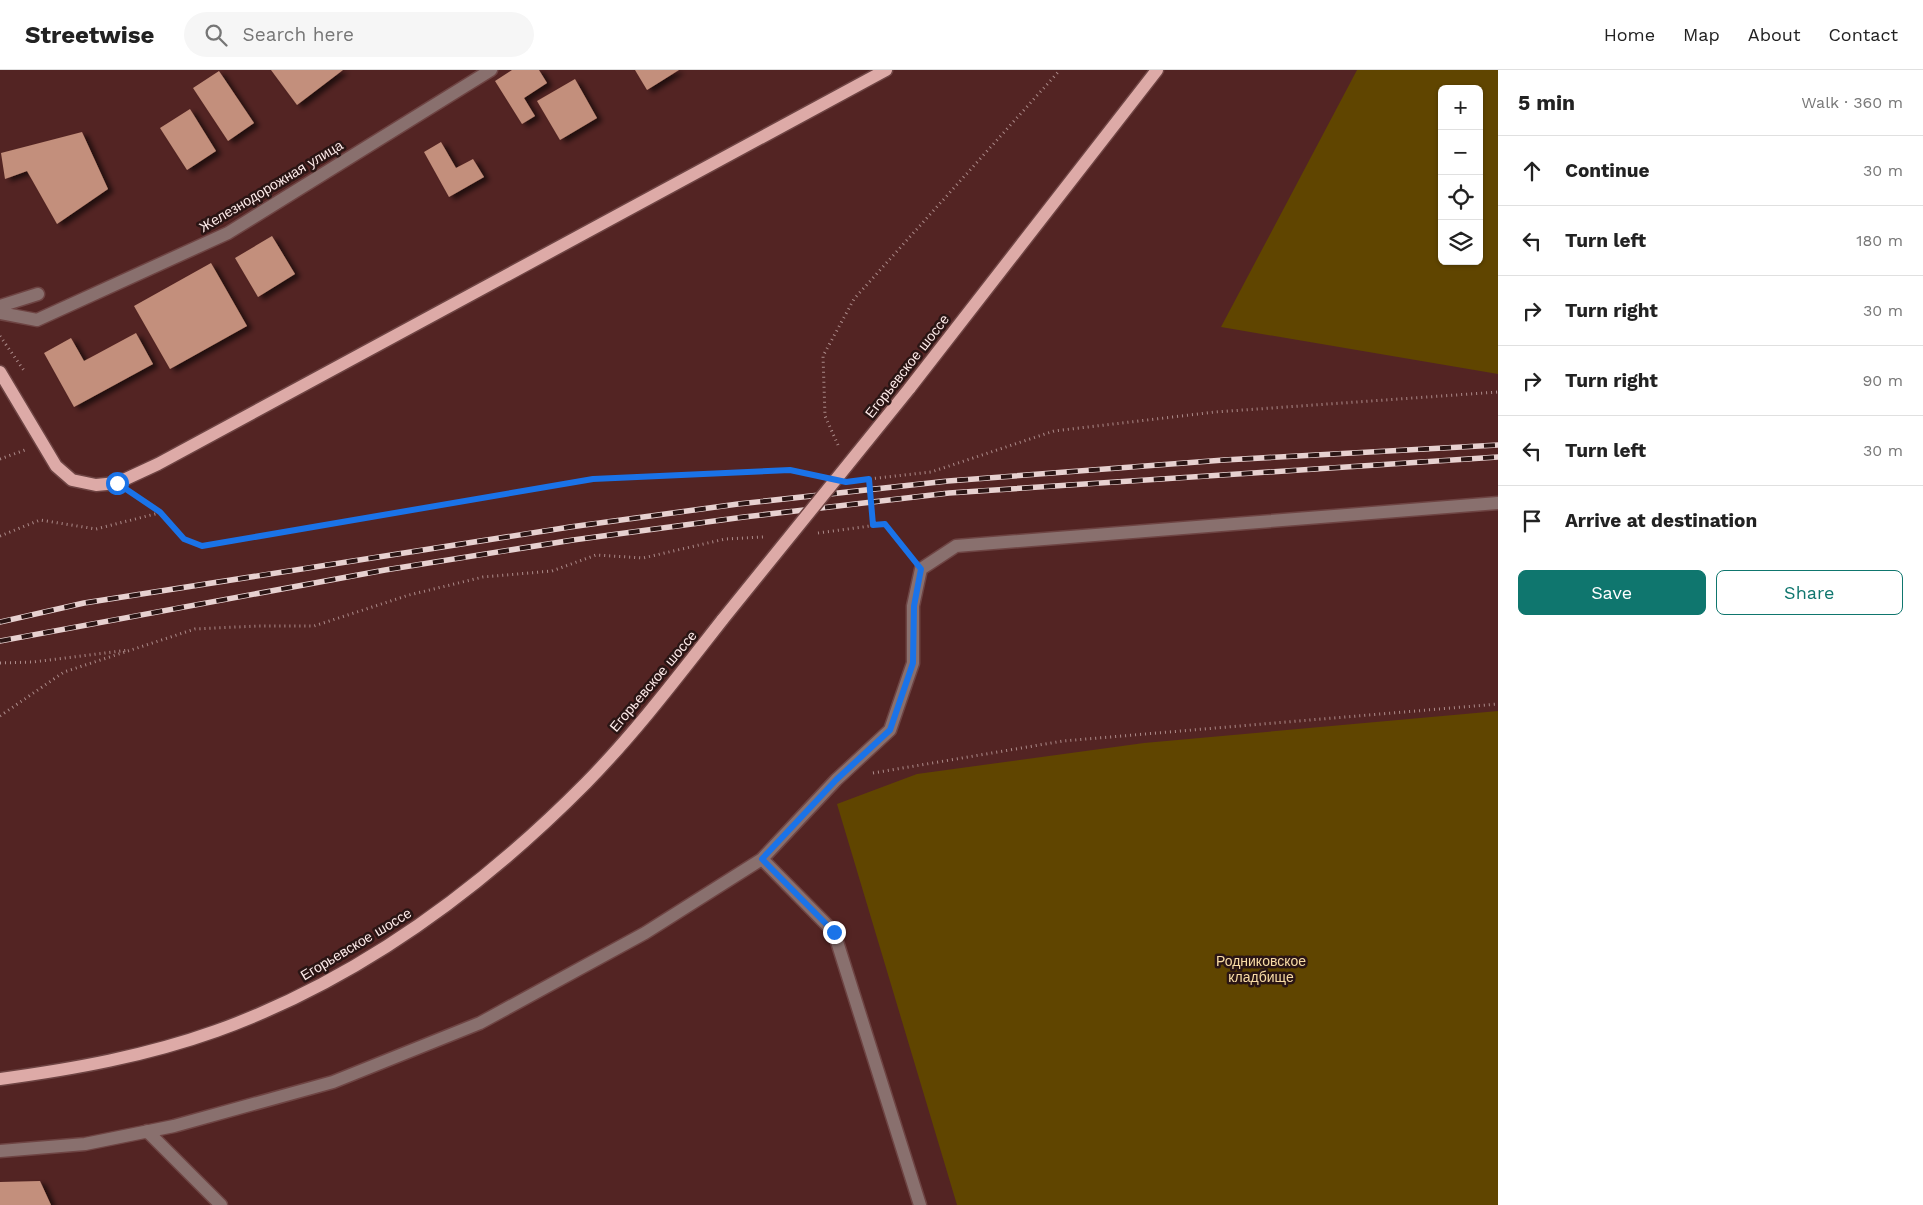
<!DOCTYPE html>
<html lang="en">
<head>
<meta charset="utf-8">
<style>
  body { margin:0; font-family:"Work Sans",sans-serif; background:#f6f6f6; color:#222 }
  .controls { position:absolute; right:15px; top:15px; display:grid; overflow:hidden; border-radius:8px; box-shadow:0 1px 4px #0004 }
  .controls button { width:45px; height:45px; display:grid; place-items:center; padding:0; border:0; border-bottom:1px solid #e0e0e0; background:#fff; color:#222; font:25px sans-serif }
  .stop { position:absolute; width:15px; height:15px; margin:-11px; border:4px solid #1a73e8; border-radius:50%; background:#fff }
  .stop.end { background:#1a73e8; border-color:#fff; box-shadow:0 1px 5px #0008 }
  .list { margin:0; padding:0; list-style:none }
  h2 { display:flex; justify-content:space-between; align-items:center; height:65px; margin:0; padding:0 20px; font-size:21px }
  h2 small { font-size:16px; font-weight:400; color:#767676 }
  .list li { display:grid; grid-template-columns:32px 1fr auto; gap:15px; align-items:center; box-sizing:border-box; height:70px; padding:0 20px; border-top:1px solid #e0e0e0 }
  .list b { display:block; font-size:19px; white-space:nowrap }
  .list em { font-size:16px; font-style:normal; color:#767676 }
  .actions { display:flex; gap:10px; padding:15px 20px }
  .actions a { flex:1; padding:11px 0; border:1px solid #0f766e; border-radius:8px; text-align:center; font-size:18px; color:#0f766e }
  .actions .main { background:#0f766e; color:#fff }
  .icon { flex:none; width:28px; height:28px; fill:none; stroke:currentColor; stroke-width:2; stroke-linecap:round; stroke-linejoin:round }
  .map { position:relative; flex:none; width:1498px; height:1135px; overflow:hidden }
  header { display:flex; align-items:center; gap:30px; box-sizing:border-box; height:70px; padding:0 25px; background:#fff; border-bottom:1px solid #e0e0e0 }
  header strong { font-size:24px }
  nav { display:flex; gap:28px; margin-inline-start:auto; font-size:18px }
  .search { width:350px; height:45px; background:#f6f6f6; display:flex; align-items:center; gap:12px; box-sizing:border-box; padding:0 18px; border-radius:28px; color:#767676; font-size:19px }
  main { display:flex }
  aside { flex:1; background:#fff }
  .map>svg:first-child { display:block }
</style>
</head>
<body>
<header>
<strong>Streetwise</strong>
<div class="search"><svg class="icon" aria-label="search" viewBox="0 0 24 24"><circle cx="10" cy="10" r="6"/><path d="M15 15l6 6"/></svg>Search here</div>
<nav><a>Home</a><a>Map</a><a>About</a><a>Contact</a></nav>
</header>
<main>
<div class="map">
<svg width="1498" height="1135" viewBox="0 0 1498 1135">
  <defs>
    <filter id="shadow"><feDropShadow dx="5.5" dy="3" stdDeviation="2.5" flood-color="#0009"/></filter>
  </defs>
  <rect width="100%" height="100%" fill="#532423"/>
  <path fill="#604500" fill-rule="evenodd" d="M1357 0H1498V304L1221 257ZM1442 19H1479V191H1442Z
    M1498 641V1135H957L837 734 917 704 1144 673Z"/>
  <path fill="#c38f7b" filter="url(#shadow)" d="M271 0H343L297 35Z
    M512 0H539L547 13 524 28 535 46 522 54 495 11Z
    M635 0H679L647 20Z
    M219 1 254 53 228 71 193 18Z
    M575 9 597 48 560 70 537 31Z
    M190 39 216 81 187 100 160 58Z
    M82 62 108 119 57 154 27 101 5 109 1 83Z
    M441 72 456 98 473 89 484 107 449 127 424 82Z
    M272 166 295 204 258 227 235 188Z
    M211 193 247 256 170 299 134 236Z
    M136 263 153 294 74 337 44 283 71 268 84 291Z
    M40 1111 51 1135H0V1112Z"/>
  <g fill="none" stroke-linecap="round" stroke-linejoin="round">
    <g stroke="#6e4443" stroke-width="15">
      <path id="minor" d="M0 236 38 224
        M0 243 37 250 228 163 491 0
        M762 789 834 862 920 1135
        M147 1061 221 1135
        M0 1081 85 1074 174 1056 333 1012 480 953 645 863 762 789 836 710 890 660 913 593V536L921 499 956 476 1498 433"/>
    </g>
    <g stroke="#6e4443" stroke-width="15">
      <path id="major" d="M0 302 56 396 72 410 96 415 117 413 158 394 886 0
        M909 319 1157 0
        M0 1009C74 999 146 986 216 961 358 910 481 819 586 713 636 662 679 605 723 549"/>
    </g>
    <path stroke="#ac8b8a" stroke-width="3" stroke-dasharray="1 4" stroke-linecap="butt" d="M0 266 25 302
      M838 375 825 346 823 286 854 229 1060 0
      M0 389 25 380
      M868 409 873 455
      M860 410 931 402 1054 361 1215 342 1498 322
      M135 426 160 442 184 469 202 476 593 409 790 400 815 405
      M818 463 885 454 909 484
      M0 466 40 450 96 459 159 443
      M0 593 33 592 129 580
      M0 646 64 602 195 559 258 556H314L409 525 483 507 552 501 596 485 643 488 725 469 764 467
      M873 703 1063 671 1498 634"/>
    <use href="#minor" stroke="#89706e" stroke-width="12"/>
    <use href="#major" stroke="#ddaaa7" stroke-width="12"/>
    <g stroke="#e7d1d0" stroke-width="5.5">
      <path id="rail" d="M0 552 84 533 570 457 738 434 948 411 1224 390 1498 375
        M0 571 385 500 573 470 744 447 949 423 1498 387"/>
    </g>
    <use href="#rail" stroke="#2a1514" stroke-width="4" stroke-dasharray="11" stroke-linecap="butt"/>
    <g stroke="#6e4443" stroke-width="15" stroke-linecap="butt">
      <path id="major-bridge" d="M723 549 909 319"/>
    </g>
    <use href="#major-bridge" stroke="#ddaaa7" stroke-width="12"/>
  </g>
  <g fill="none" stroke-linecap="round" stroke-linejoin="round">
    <path stroke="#1a73e8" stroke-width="6" d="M117 413 160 442 184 469 202 476 593 409 790 400 846 412 869 409 873 455 885 454 921 499 914 536 913 593 890 660 836 710 762 789 834 862"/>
  </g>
  <g text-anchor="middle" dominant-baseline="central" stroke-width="5" stroke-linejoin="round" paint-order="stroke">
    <g font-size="14" fill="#feebea" stroke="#2a1514">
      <text transform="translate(271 116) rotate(-31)">Железнодорожная улица</text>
      <text transform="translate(907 296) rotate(-52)">Егорьевское шоссе</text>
      <text transform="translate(653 611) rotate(-50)">Егорьевское шоссе</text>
      <text transform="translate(356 874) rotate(-31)">Егорьевское шоссе</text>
    </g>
    <g font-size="14" fill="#f9dca6" stroke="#2a1514">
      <text x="1261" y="891">Родниковское<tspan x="1261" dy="16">кладбище</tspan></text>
    </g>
  </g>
</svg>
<div class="controls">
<button>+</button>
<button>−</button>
<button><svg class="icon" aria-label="locate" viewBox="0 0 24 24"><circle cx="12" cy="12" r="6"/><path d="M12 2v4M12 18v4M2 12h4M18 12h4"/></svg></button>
<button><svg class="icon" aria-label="layers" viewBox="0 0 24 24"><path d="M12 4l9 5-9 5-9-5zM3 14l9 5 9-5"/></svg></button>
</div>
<div class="stop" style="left:117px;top:413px"></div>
<div class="stop end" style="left:834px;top:862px"></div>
</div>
<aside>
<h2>5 min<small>Walk · 360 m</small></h2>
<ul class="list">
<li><svg class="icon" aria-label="ahead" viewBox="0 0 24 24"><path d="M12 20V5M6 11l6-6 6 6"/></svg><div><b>Continue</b></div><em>30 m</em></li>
<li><svg class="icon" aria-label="left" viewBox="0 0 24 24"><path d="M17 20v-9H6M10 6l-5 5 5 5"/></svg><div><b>Turn left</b></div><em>180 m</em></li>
<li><svg class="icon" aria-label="right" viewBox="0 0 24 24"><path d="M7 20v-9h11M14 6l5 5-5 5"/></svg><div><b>Turn right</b></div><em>30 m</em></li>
<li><svg class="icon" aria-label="right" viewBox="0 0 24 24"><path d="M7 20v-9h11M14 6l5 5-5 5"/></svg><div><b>Turn right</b></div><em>90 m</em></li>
<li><svg class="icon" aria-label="left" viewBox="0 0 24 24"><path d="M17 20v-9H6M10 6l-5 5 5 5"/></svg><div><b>Turn left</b></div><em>30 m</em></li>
<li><svg class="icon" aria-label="arrive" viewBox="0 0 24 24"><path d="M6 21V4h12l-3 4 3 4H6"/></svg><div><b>Arrive at destination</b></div></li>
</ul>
<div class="actions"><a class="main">Save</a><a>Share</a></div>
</aside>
</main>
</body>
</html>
